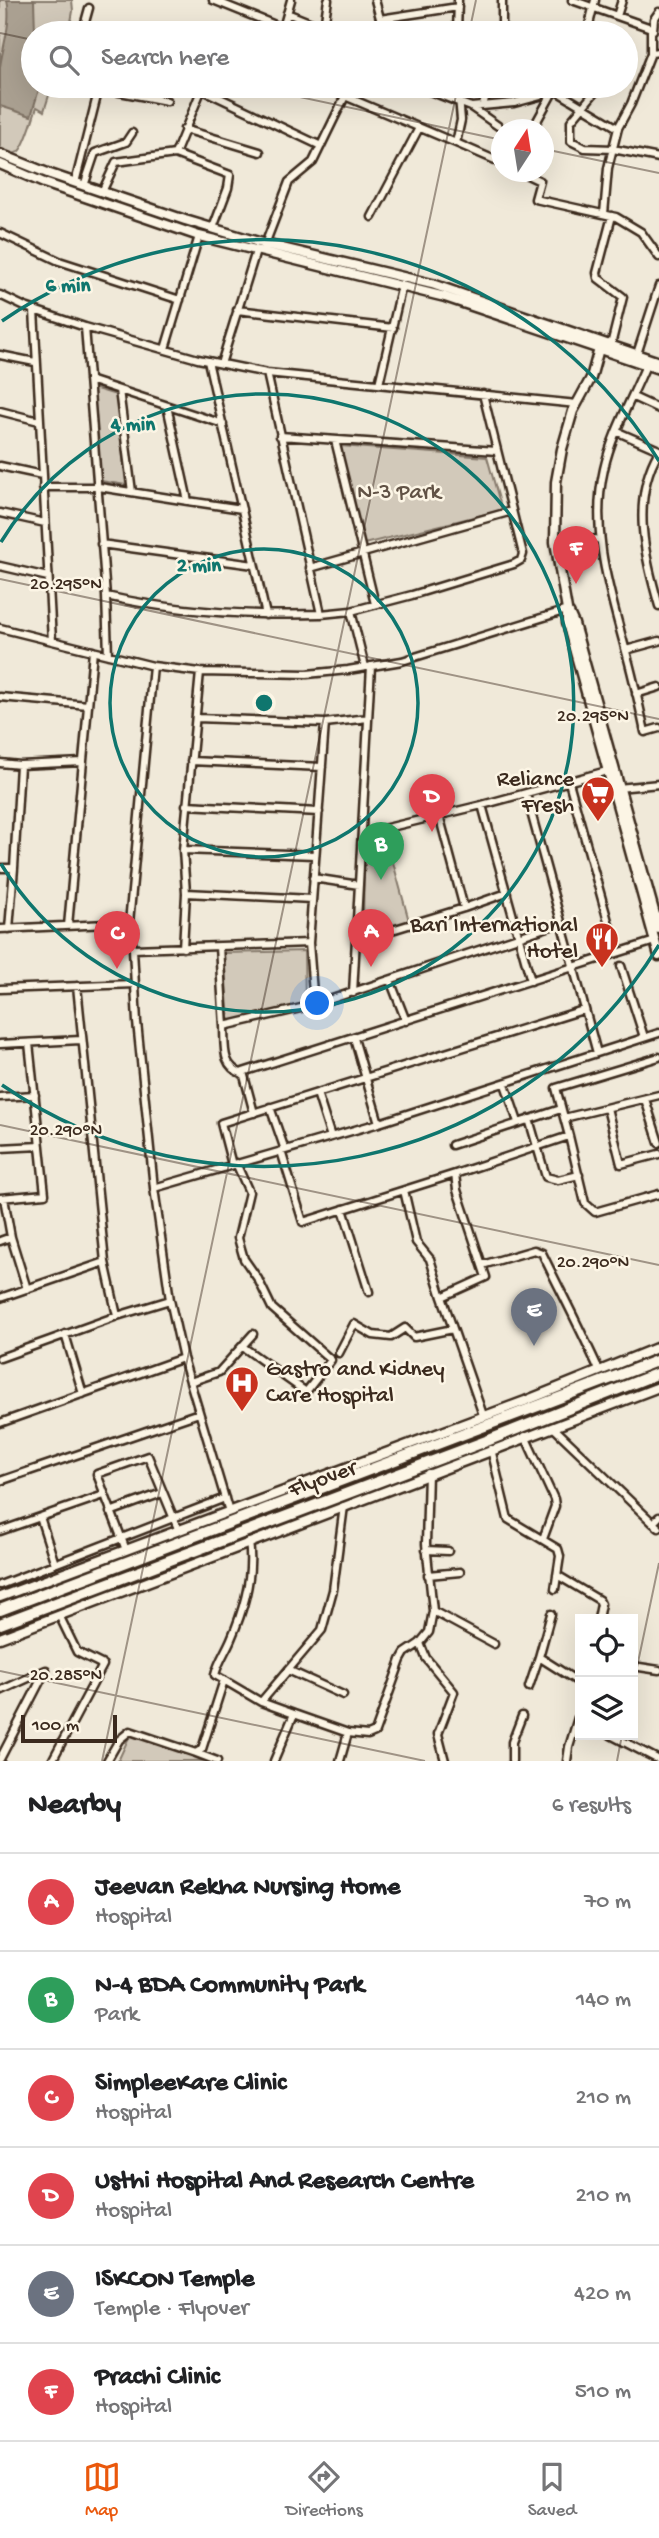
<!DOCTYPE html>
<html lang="en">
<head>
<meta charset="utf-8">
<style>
  body { margin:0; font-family:"Gochi Hand",sans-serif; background:#f2f2f2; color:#202124 }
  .controls { position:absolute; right:21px; bottom:21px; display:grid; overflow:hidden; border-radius:0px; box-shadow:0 7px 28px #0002 }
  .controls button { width:63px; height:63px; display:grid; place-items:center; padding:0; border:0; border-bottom:2px solid #e0e0e0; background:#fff; color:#202124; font:35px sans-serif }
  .compass { position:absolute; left:491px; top:119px; width:63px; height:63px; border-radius:50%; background:#fff; box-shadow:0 7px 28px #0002; rotate:12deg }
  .scale { position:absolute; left:21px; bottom:18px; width:96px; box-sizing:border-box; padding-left:7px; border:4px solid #3b2a1e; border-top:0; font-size:19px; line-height:24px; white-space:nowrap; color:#3b2a1e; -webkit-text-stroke:5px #fcf5e5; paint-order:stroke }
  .you { position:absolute; left:318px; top:1004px; width:24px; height:24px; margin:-18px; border:5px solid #fff; border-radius:50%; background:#1a73e8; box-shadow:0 0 0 10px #1a73e833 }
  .badge { display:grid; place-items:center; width:46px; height:46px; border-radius:50%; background:#ea580c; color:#fff; font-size:23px; font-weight:700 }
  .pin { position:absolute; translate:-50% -58px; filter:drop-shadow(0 2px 4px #0008) }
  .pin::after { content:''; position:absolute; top:37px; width:24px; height:21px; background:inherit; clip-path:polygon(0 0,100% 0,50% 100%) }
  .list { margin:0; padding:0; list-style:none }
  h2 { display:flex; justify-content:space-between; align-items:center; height:91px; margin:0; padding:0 28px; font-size:30px }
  h2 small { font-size:23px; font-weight:400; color:#757577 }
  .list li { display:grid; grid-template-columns:46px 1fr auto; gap:21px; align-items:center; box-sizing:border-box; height:98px; padding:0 28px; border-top:2px solid #e0e0e0 }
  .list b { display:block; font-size:26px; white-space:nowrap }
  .list p { margin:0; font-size:23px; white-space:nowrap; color:#757577 }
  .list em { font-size:23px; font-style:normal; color:#757577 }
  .icon { flex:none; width:38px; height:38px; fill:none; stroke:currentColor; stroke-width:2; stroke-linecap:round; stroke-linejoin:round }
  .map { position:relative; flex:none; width:659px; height:1761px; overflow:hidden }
  .search { position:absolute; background:#fff; box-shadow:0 7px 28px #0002; left:21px; right:21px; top:21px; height:77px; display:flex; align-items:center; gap:18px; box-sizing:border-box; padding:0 24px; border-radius:38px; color:#757577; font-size:26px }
  .sheet { height:679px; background:#fff }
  nav { display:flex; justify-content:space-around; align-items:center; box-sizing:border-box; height:98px; border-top:2px solid #e0e0e0; background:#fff; font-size:19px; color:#757577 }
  nav a { display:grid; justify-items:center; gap:4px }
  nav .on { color:#ea580c }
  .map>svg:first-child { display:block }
</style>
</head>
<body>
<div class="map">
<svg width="659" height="1761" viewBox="0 0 659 1761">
  <rect width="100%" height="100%" fill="#f0e9d9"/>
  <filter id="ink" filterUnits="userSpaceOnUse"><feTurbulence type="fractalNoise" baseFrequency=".0143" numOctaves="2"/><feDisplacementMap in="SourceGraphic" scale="14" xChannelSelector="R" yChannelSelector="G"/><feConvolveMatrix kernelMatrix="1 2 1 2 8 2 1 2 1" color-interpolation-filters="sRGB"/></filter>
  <g filter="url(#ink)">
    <path fill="#d2c9ba" stroke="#867a6c" stroke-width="2" d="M0 0H72L73 11 69 33H33V86H52L44 111 37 107C33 117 26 146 18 152 13 155 5 154 0 153Z
      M93 388 116 395 126 485 101 481Z
      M340 446 487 457 502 510 364 544Z
      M385 833 409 921 363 936 364 839 369 835Z
      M304 951 305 1005 229 1022 224 953Z
      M130 1735 209 1761H118Z"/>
    <path fill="#aaa091" stroke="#7e7163" stroke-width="2" d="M7 0H34L35 33H33V86H40L31 116 0 106C0 93 0 79 0 67 3 45 12 22 7 0Z"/>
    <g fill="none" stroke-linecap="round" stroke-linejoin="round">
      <g stroke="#3b2a1e" stroke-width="11">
        <path id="minor" d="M213 0 295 33
          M375 0 384 33
          M572 0 651 28V53
          M287 13 324 28
          M617 16 622 0
          M380 19 458 7
          M283 28 291 0
          M653 30 654 19 659 12
          M82 33 89 8
          M323 33 328 0
          M457 33 458 0
          M502 33V0
          M587 33 595 0
          M203 86 175 154 230 175 228 188 213 228
          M321 86 456 143
          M417 86 471 107 514 103 540 96 552 89 553 86
          M458 86 461 120 456 143 502 163
          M548 86 618 128
          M600 86 571 121V141L585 148 613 149 659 158
          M99 88 167 101
          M201 89 321 146
          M483 105 489 86
          M471 107 498 126
          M184 129 260 152
          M532 130 554 90
          M521 172 540 181 535 199 616 217 641 232 659 257
          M75 183 99 88
          M84 186 95 153 126 142 132 133
          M102 192 116 162 175 154
          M604 214 608 168 618 128 631 104 651 53 659 52
          M372 217 419 128
          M0 233 59 261 180 300
          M264 247 289 182 313 162 350 86
          M0 295 25 307 85 327 198 359 267 373 577 404
          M34 310 52 641
          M237 310 393 328
          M85 327 106 596
          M165 349 199 236
          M610 349 623 297 598 278 597 273 612 216
          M0 355 35 362
          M636 357 659 286
          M208 361 266 615
          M221 364 256 251
          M646 365C632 399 612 433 604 469 590 530 609 589 625 648 633 676 639 704 645 732L659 728
          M267 373 321 614 351 611
          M89 380 223 424
          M379 384 402 285
          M119 390 132 492
          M633 397 659 409
          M0 411 39 421
          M618 432 659 450
          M280 436 497 451
          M335 440 375 604
          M659 451C630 500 645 556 659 606
          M0 466 42 475
          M43 487H99L188 501 167 406
          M188 501 242 509
          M0 513 45 523
          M555 542 599 539
          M101 544 254 565
          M0 566 48 577
          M310 568 512 511
          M0 628 153 666 200 672 307 674 348 670 402 661 567 610
          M626 650 659 641
          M108 655 106 596C177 612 249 616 321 614
          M365 667 351 611 412 595 514 564 521 560 523 554 483 394
          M636 694 659 687
          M0 697 88 705
          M197 718 325 723 368 718
          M191 761 322 767
          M0 763 20 765 83 762
          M569 782 617 953
          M618 788 659 784
          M526 794 597 1053
          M186 805 319 812
          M482 805 531 981
          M439 815 464 908 507 893
          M362 834 482 805 607 771
          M183 850 315 855
          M0 868H14L9 929
          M14 868 20 765
          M313 878 359 885
          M186 893 312 899
          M68 926 93 651
          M0 929 129 923
          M356 941 464 908
          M309 943 325 723
          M219 947 224 1026 314 1005
          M183 948 186 893 183 850 200 672
          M133 949 129 923 153 666
          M621 966 644 1037
          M390 980 406 1021
          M77 986 105 1262 117 1316
          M0 989 135 984
          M353 993 371 666
          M224 1026C225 1047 221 1066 243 1074
          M354 1038 379 1123
          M0 1044 81 1040
          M505 1084 518 1122
          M317 1093 331 1137
          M0 1097 35 1095
          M645 1099 659 1143
          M270 1107 285 1150
          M607 1108 621 1164 659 1154
          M254 1113 243 1072 655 941
          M564 1118 659 1095
          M529 1119 546 1177 558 1180 579 1175
          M569 1136 556 1088 659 1057
          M452 1145 561 1109
          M0 1148 40 1146
          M281 1151 303 1222 455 1174 457 1190 482 1265
          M236 1163 249 1192 238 1238 244 1259 258 1279 272 1308 331 1360 306 1392 243 1347
          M232 1165 221 1123 583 1010
          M455 1174 569 1136 585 1203 595 1212 659 1194
          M154 1188 379 1123 659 1033
          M404 1190 416 1242 430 1259 442 1297
          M0 1198 45 1194 29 1043
          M4 1198 11 1237 27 1289
          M343 1209 369 1292
          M0 1241 11 1237
          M0 1298 105 1262
          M65 1334 83 1394
          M339 1353 354 1324 373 1335 391 1337 405 1328 414 1337 453 1329
          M0 1358 117 1316 170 1300
          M190 1382 219 1372 253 1334
          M483 1415 442 1297 486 1277 482 1265 534 1250 542 1253C561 1292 581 1330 599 1370
          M0 1423 183 1358
          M554 1428 653 1523
          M525 1436 554 1499 555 1506 543 1539
          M491 1449 508 1519 558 1549 560 1556 555 1589
          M428 1473 426 1544 433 1611 429 1632 420 1643 426 1658 454 1692 438 1734 445 1761
          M0 1481 199 1413
          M110 1512 162 1493
          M229 1512 183 1358 170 1300 154 1188 137 1022 133 949 309 943 314 1005 560 923
          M40 1517 55 1564
          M659 1517 653 1523 659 1528
          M0 1531 104 1495
          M249 1542C254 1575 244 1609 231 1639 226 1651 218 1662 215 1675L261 1702
          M126 1550 97 1474 148 1456 179 1531
          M426 1550 448 1551
          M428 1575 460 1572
          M557 1575 599 1600 601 1604 598 1619
          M0 1585 225 1498
          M433 1611 494 1644
          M551 1614 539 1657 580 1683
          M633 1666 659 1670
          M288 1670 343 1695
          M529 1687 539 1657
          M0 1691 46 1670 0 1759
          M294 1714 348 1733 340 1761
          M348 1733 368 1735 375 1732 401 1660 405 1653 420 1643
          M611 1735 659 1760
          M196 1753 217 1761
          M52 1761 103 1665 77 1652 59 1615
          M107 1761 119 1740 130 1731 196 1753 202 1749 224 1680
          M274 1761 294 1714 261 1702 322 1630 333 1590 344 1506
          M512 1761V1742L522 1716
          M567 1761 569 1747 580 1711"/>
      </g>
      <g stroke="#3b2a1e" stroke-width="13">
        <path id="tertiary" d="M0 154 50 174 185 220 265 244 432 284 659 362
          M0 164 44 183 199 236 445 297 659 369
          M600 345 591 378 573 411 562 449 556 482 555 542 567 610V623L659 956
          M569 613 574 624 659 929
          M0 1597 525 1401 659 1347
          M0 1638 659 1387"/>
      </g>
      <g stroke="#3b2a1e" stroke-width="16">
        <path id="trunk" d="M0 1610 659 1360
          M0 1624 489 1440 659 1373"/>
      </g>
      <use href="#minor" stroke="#fcf5e5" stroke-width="6"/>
      <use href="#tertiary" stroke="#fcf5e5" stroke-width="8"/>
      <use href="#trunk" stroke="#fcf5e5" stroke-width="10"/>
    </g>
  </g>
  <path fill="none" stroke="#3b2a1e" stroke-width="2" stroke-opacity="0.45" d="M0 33 33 40M469 33 476 0M248 86 502 140M544 149 659 173M0 579 659 719M0 1125 659 1265M0 1671 425 1761M633 1686 659 1563M102 1761 458 86M617 1761 622 1735"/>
  <g fill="none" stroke="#0f766e" stroke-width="3.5">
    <circle cx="264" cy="703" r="154"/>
    <path d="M1 542A309 309 0 1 1 1 864"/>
    <path d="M659 945A463 463 0 0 1 2 1085M2 321A463 463 0 0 1 659 461"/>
  </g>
  <defs>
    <g id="supermarket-pin" transform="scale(1.75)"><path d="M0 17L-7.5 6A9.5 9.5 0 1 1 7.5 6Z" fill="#c8321e" stroke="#fcf5e5"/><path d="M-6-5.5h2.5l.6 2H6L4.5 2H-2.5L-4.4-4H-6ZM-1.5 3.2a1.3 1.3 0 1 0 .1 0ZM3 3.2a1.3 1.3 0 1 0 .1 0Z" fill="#fff"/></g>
    <g id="restaurant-pin" transform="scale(1.75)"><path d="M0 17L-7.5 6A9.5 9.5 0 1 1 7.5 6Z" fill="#c8321e" stroke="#fcf5e5"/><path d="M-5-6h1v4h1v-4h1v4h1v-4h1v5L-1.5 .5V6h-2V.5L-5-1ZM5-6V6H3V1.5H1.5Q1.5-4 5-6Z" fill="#fff"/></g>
    <g id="hospital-pin" transform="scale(1.75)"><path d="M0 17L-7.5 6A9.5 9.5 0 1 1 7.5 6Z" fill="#c8321e" stroke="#fcf5e5"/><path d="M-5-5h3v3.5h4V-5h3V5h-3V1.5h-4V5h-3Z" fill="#fff"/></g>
  </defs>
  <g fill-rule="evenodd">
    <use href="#supermarket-pin" x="598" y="793"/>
    <use href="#restaurant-pin" x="602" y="939"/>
    <use href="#hospital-pin" x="242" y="1383"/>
  </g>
  <g text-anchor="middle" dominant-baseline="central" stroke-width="5" stroke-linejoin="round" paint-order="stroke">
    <g font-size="23" fill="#615245" stroke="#fcf5e5">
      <text x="399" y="493">N-3 Park</text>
    </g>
    <g font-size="23" fill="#3b2a1e" stroke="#fcf5e5" text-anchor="end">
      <text x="574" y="780">Reliance<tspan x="574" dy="26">Fresh</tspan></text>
      <text x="578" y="926">Bari International<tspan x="578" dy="26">Hotel</tspan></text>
      <text x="266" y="1370" text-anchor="start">Gastro and Kidney<tspan x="266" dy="26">Care Hospital</tspan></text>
    </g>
    <g font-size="23" fill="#3b2a1e" stroke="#fcf5e5">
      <text transform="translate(323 1480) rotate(-20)">Flyover</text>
    </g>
  </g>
  <g font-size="18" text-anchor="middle" fill="#3b2a1e" stroke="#fcf5e5" stroke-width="5" stroke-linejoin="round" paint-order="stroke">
    <text x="66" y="589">20.295°N</text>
    <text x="593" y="721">20.295°N</text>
    <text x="66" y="1135">20.290°N</text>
    <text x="593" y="1267">20.290°N</text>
    <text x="66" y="1680">20.285°N</text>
  </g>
  <circle cx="264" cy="703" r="10" fill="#0f766e" stroke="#fcf5e5" stroke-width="3.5"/>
  <g font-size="21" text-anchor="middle" font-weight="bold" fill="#0f766e" stroke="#fcf5e5" stroke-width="5" stroke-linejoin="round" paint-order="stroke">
    <text x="68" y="291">6 min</text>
    <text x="133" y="430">4 min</text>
    <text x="199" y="571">2 min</text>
  </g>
</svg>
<div class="controls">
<button><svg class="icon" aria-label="locate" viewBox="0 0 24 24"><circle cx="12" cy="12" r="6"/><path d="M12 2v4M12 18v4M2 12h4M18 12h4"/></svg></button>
<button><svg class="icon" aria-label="layers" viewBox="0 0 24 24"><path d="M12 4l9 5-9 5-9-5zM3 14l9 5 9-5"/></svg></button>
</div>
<svg class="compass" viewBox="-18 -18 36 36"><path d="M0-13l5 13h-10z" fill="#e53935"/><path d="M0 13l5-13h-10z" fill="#757577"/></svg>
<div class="scale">100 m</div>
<div class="you"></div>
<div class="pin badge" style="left:371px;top:967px;background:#e0444e">A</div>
<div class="pin badge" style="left:381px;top:880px;background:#2e9e5b">B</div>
<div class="pin badge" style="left:117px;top:969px;background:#e0444e">C</div>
<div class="pin badge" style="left:432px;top:832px;background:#e0444e">D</div>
<div class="pin badge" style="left:534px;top:1346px;background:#6b7280">E</div>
<div class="pin badge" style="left:576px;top:584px;background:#e0444e">F</div>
<div class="search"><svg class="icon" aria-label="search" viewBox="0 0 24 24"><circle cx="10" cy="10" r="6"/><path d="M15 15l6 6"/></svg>Search here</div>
</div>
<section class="sheet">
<h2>Nearby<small>6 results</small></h2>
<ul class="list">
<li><span class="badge" style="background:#e0444e">A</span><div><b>Jeevan Rekha Nursing Home</b><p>Hospital</p></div><em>70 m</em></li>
<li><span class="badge" style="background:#2e9e5b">B</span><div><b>N-4 BDA Community Park</b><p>Park</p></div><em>140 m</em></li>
<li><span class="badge" style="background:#e0444e">C</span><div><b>SimpleeKare Clinic</b><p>Hospital</p></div><em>210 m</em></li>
<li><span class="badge" style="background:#e0444e">D</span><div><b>Usthi Hospital And Research Centre</b><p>Hospital</p></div><em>210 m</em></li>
<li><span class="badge" style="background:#6b7280">E</span><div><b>ISKCON Temple</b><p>Temple · Flyover</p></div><em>420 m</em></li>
<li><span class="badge" style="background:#e0444e">F</span><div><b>Prachi Clinic</b><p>Hospital</p></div><em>510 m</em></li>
</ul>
</section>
<nav>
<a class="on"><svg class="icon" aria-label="map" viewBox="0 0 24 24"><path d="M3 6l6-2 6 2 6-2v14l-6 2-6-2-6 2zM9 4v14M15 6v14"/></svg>Map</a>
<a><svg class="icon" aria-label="directions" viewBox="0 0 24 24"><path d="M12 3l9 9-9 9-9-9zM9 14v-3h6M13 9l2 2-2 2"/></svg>Directions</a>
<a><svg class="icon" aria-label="saved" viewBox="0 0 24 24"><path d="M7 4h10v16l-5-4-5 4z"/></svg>Saved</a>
</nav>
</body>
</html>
